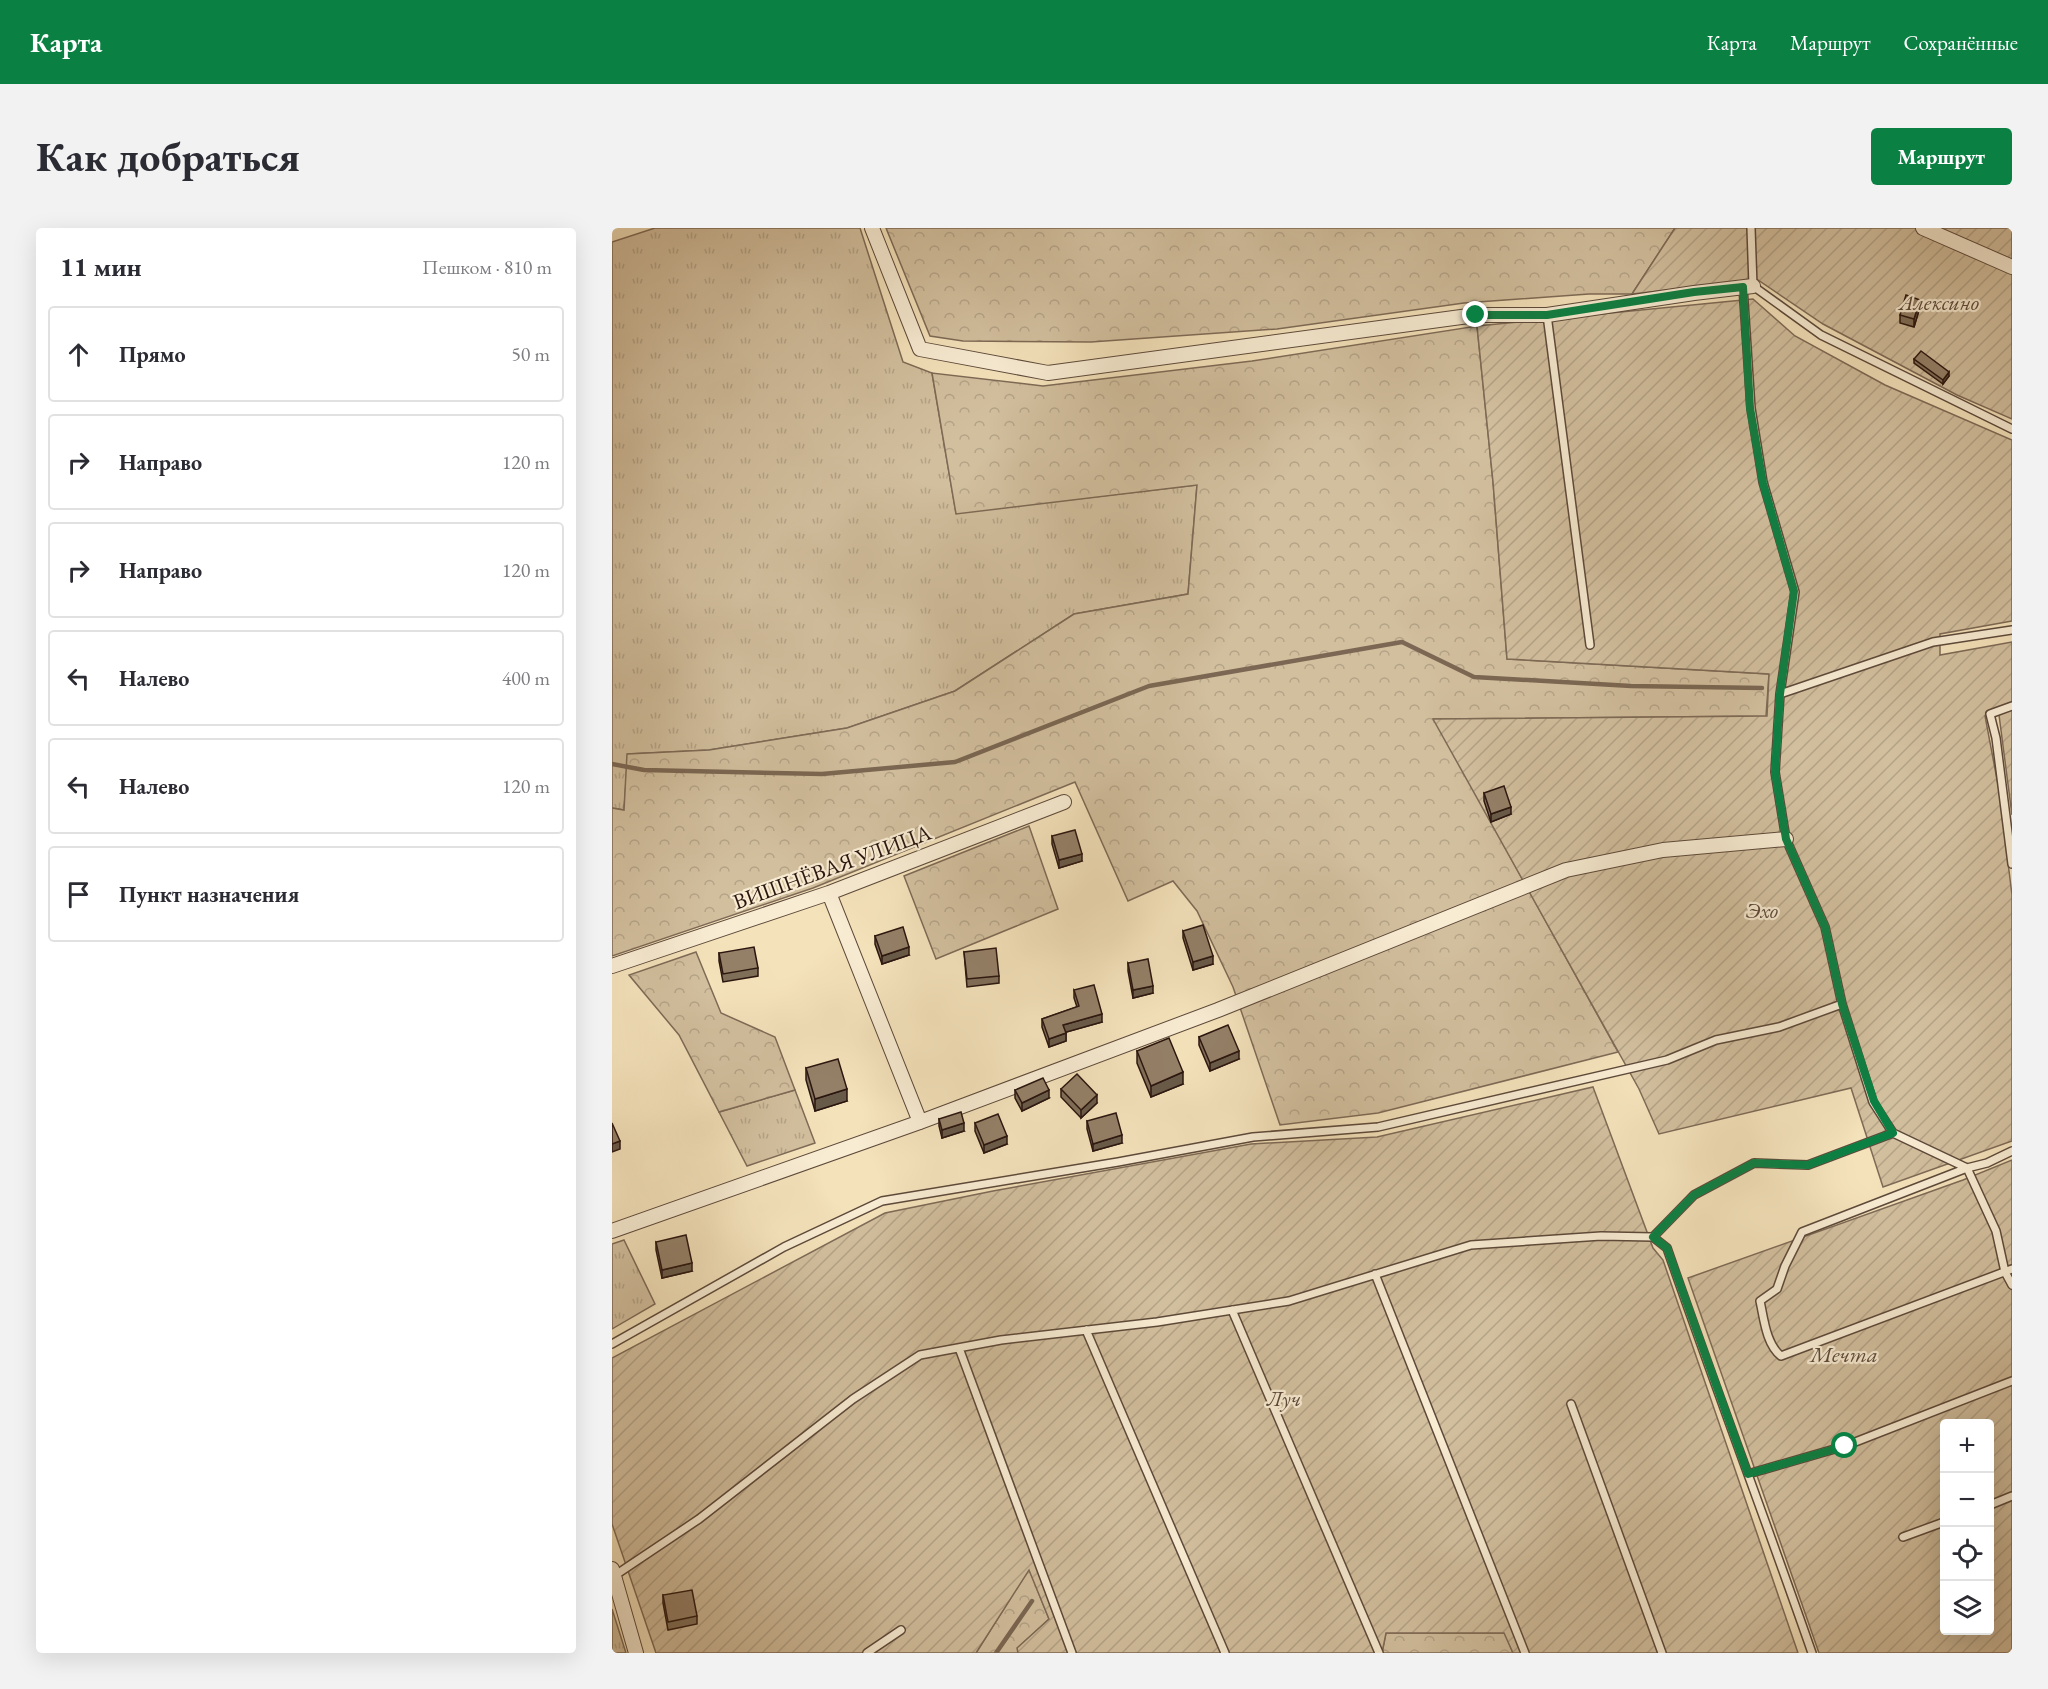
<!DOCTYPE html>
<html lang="ru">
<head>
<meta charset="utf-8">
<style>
  body { margin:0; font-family:"EB Garamond",serif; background:#f2f2f3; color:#2b2b33 }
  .controls { position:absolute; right:18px; bottom:18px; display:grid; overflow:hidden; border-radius:6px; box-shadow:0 6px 24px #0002 }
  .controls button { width:54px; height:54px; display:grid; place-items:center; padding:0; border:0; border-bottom:2px solid #e1e1e2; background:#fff; color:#2b2b33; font:30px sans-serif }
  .stop { position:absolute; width:18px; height:18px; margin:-14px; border:4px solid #0b8043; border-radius:50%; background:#fff }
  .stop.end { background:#0b8043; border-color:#fff; box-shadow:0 2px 6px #0008 }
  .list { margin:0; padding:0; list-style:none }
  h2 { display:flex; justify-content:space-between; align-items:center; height:78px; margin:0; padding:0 24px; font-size:26px }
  h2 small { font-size:20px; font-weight:400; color:#7c7c81 }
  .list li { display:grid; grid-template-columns:39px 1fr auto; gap:18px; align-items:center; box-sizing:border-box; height:96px; margin:0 12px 12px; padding:0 12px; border:2px solid #e1e1e2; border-radius:6px }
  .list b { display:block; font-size:22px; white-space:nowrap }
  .list em { font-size:20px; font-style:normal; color:#7c7c81 }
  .icon { flex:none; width:33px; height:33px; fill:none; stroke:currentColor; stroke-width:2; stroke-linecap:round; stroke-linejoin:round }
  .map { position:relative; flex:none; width:1400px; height:1425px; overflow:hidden; border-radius:6px }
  header { display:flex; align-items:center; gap:36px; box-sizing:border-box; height:84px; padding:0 30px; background:#0b8043; color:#fff }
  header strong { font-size:28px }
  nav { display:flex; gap:33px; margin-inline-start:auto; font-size:21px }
  .intro { display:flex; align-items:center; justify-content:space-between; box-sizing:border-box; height:144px; padding:0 36px }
  h1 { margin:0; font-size:42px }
  .button { padding:15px 27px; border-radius:6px; background:#0b8043; color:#fff; font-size:21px; font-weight:700 }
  main { display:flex; gap:36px; padding:0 36px }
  aside { flex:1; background:#fff; border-radius:6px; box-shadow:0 6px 24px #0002 }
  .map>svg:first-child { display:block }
</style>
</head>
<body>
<header>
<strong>Карта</strong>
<nav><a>Карта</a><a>Маршрут</a><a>Сохранённые</a></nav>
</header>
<div class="intro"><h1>Как добраться</h1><a class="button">Маршрут</a></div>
<main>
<aside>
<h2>11 мин<small>Пешком · 810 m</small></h2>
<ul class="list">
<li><svg class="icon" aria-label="ahead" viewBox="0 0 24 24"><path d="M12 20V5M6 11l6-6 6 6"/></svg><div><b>Прямо</b></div><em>50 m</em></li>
<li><svg class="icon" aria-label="right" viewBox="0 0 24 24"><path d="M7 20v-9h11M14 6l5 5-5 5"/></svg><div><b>Направо</b></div><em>120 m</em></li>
<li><svg class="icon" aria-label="right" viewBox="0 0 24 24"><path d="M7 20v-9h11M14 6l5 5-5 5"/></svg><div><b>Направо</b></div><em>120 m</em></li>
<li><svg class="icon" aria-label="left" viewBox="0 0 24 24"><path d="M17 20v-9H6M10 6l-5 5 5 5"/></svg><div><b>Налево</b></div><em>400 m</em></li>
<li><svg class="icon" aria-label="left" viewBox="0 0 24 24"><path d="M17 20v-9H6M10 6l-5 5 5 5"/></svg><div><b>Налево</b></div><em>120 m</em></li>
<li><svg class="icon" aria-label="arrive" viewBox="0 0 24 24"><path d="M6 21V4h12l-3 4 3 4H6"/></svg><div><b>Пункт назначения</b></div></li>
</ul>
</aside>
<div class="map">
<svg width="1400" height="1425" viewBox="0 0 1400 1425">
  <defs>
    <pattern id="grass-tufts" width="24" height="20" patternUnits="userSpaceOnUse" patternTransform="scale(1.5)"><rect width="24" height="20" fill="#d2bf9e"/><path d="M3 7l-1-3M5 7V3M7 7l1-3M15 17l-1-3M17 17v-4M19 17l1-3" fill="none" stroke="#b4a387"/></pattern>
    <pattern id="forest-crowns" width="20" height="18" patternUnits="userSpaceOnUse" patternTransform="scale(1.5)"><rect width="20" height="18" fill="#d2bf9e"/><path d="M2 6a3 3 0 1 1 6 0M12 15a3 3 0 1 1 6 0" fill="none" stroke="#b4a387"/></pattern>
    <pattern id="garden-furrows" width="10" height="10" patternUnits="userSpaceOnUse" patternTransform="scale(1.5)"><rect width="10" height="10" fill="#d2bf9e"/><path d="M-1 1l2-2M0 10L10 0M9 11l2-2" fill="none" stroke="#b4a387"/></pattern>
  </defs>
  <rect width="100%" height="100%" fill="#f4e2bb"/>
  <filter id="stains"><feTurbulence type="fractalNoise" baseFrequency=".00333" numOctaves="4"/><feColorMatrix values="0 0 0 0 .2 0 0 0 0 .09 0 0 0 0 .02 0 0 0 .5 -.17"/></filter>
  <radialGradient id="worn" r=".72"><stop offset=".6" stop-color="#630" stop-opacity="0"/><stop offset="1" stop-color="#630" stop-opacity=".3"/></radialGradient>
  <path fill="url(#grass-tufts)" stroke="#7e6a56" stroke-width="1.5" d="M43 0H248L291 134 320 145 344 285 585 257 576 366 462 386 343 463 235 500 97 522 16 526 12 582 0 580V14Z
    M183 862 203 915 135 938 107 884Z
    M12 1012 43 1076 0 1101V1016Z
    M0 1381 14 1425H0Z"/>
  <path fill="url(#forest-crowns)" stroke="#7e6a56" stroke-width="1.5" d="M274 0H1063L1020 66H977L852 75 665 101 479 114 351 113 318 108Z
    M865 98 881 254 895 431 1157 446 1154 488 822 491 1006 824 766 885 668 897 621 759 585 683 561 653 516 673 463 554 201 660 0 728V580L12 582 15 526 97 522 235 500 343 463 462 386 576 366 585 257 344 286 320 145 431 158 640 133Z
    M417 598 446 681 324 731 292 648Z
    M84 724 109 785 163 809 183 862 107 884 67 807 17 747Z
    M417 1341 437 1391 406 1420V1425H364Z
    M774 1405H893L901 1425H770Z"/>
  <path fill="url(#garden-furrows)" stroke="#7e6a56" stroke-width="1.5" fill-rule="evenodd" d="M1063 0H1400V191L1345 167 1211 96 1146 52 1020 66Z
    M1141 71 1183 108 1273 157 1400 212V393L1328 406V427L1400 414V587L1387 487 1373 488 1387 562 1400 667V913L1271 959 1239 860 1047 906 1027 861 821 491 1155 488 1157 446 895 431 881 254 865 98Z
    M981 859 1041 1020 1051 1032 1186 1425H901L892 1405H774L770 1425H406L405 1420 437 1391 417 1342 364 1425H44L0 1296V1130L273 985 381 963 639 916 765 909Z
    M1400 932V1425H1207L1076 1050 1351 952ZM1332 1196H1378V1402H1332Z"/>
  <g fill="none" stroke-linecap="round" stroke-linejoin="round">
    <path stroke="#7b6753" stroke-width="4.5" d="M0 536 32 542 210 546 343 534 537 458 790 414 862 449 1019 458 1150 460
      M384 1425 420 1373"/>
    <g stroke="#5d493a" stroke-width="10">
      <path id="service" d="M1139 0 1141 58 1209 107 1400 201
        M1131 59 1139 180 1151 254 1183 364 1168 466 1321 414 1400 402
        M935 87 978 417
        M1168 466 1163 544 1174 611 1213 699 1230 776
        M1400 478 1378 486 1384 510 1400 636
        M1400 923 1375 935 1355 940 1190 1004 1173 1038 1165 1061 1148 1073C1152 1091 1154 1116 1169 1128L1400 1041
        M1041 1009 1082 967 1142 935 1196 937 1281 905 1355 940 1384 1003 1393 1044 1400 1057
        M763 1046 913 1425
        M620 1082 767 1425
        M474 1102 613 1425
        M0 1116 172 1019 270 973 506 934 641 909 766 899 1055 832 1104 812 1167 799 1230 776 1261 874 1281 905
        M347 1120 460 1425
        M959 1176 1050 1425
        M1136 1246 1233 1218 1400 1153
        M1378 1277 1400 1268
        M1291 1309 1332 1294
        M2 1348 87 1291 241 1171 308 1127 389 1112 545 1094 677 1073 859 1017 989 1008 1041 1009 1055 1020C1102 1156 1153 1290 1200 1425
        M255 1425 289 1402"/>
    </g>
    <g stroke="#5d493a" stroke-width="16">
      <path id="minor" d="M260 0 308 121 436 145 864 87H935L1082 65 1141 58
        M1311 0 1400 39
        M217 665 308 894
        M0 738 217 665 452 574
        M0 1003 308 894 606 782 954 642 1051 622 1174 611
        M0 1341 24 1425"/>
    </g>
    <use href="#service" stroke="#f8ecd3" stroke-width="7"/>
    <use href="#minor" stroke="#f8ecd3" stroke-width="14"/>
  </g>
  <path fill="#7f6e59" stroke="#2b160f" stroke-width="1.5" d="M1308 79 1302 99 1288 95V87Z
    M1302 131 1337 148 1331 156 1302 135Z
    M872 565 899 586 879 594 872 573Z
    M440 608 470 633 447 640 440 616Z
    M571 703 601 736 581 742 571 710Z
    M263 708 297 727 270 736 263 716Z
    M352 724 387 748V755L355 759Z
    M107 725 146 740V748L111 754 107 733Z
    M516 735 541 765 521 770 516 743Z
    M462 762 490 794 454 804V813L437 819 430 799V791L465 779 462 770Z
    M587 809 627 831 598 843 587 817Z
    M525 823 571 856 539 869 525 835Z
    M194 840 235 873 203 883 194 852Z
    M449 861 485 875 469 890 449 869Z
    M403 862 437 870 410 883 403 870Z
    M327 891 352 903 330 910 327 898Z
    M475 893 510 915 481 923 475 901Z
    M363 895 395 916 372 925 363 903Z
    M44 1014 80 1043 50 1050 44 1022Z
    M51 1367 85 1388V1396L56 1402 51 1375Z"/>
  <path fill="#685a49" stroke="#2b160f" stroke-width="1.5" d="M1308 72V79L1302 99V91Z
    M1337 144V148L1331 156V152Z
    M899 579V586L879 594V586Z
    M470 626V633L447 640V632Z
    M297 719V727L270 736V728Z
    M601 728V736L581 742V734Z
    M541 758V765L521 770V762Z
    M490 786V794L451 805V797Z
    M454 805V813L437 819V811Z
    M627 823V831L598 843V835Z
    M571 844V856L539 869V858Z
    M235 861V873L203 883V871Z
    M437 862V870L410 883V875Z
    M485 867V875L469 890V882Z
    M352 895V903L330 910V902Z
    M510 907V915L481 923V916Z
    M395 908V916L372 925V917Z
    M8 913V921L0 924V916Z
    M80 1035V1043L50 1050V1042Z"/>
  <path fill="#948068" stroke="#2b160f" stroke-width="1.5" d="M1294 67 1308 72 1302 91 1288 87Z
    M1309 123 1337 144 1331 152 1302 131Z
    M892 558 899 579 879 586 872 565Z
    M463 602 470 626 447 632 440 608Z
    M591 697 601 728 581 734 571 703Z
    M291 699 297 719 270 728 263 708Z
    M142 719 146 740 111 746 107 725Z
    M384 720 387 748 355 751 352 724Z
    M536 731 541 758 521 762 516 735Z
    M482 757 490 786 451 797 454 805 437 811 430 791 467 778 462 762Z
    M616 797 627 823 598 835 587 809Z
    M557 810 571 844 539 858 525 823Z
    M226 831 235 861 203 871 194 840Z
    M465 846 485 867 469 882 449 861Z
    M431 850 437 862 410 875 403 862Z
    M349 884 352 895 330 902 327 891Z
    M504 885 510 907 481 916 475 893Z
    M386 886 395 908 372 917 363 895Z
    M0 895 8 913 0 916Z
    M74 1007 80 1035 50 1042 44 1014Z
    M80 1362 85 1388 56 1394 51 1367Z"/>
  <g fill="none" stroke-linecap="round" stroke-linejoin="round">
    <path stroke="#0b8043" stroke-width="8" d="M864 87H935L1082 64 1131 59 1138 180 1151 255 1182 363 1168 466 1163 544 1174 611 1213 699 1230 776 1262 873 1281 905 1196 937 1142 935 1082 967 1041 1009 1055 1020 1136 1246 1233 1218"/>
  </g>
  <g text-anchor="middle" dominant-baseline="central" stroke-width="4.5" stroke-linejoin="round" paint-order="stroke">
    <g font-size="22" font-style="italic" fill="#5d493a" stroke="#f8ecd3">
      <text x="1327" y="74">Алексино</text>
      <text x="1150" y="682">Эхо</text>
      <text x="1232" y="1126">Мечта</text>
      <text x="672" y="1170">Луч</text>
    </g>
    <g font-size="22" fill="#2b160f" stroke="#f8ecd3">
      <text transform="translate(220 639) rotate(-20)">ВИШНЁВАЯ УЛИЦА</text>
    </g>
  </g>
  <rect width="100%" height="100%" filter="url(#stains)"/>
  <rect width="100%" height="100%" fill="url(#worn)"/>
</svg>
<div class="controls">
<button>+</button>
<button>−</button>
<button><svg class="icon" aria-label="locate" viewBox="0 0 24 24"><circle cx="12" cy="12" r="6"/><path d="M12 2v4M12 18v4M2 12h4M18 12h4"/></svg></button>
<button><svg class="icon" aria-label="layers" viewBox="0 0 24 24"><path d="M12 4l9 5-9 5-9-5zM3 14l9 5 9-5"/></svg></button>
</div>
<div class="stop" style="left:1233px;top:1218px"></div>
<div class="stop end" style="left:864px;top:87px"></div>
</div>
</main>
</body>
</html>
